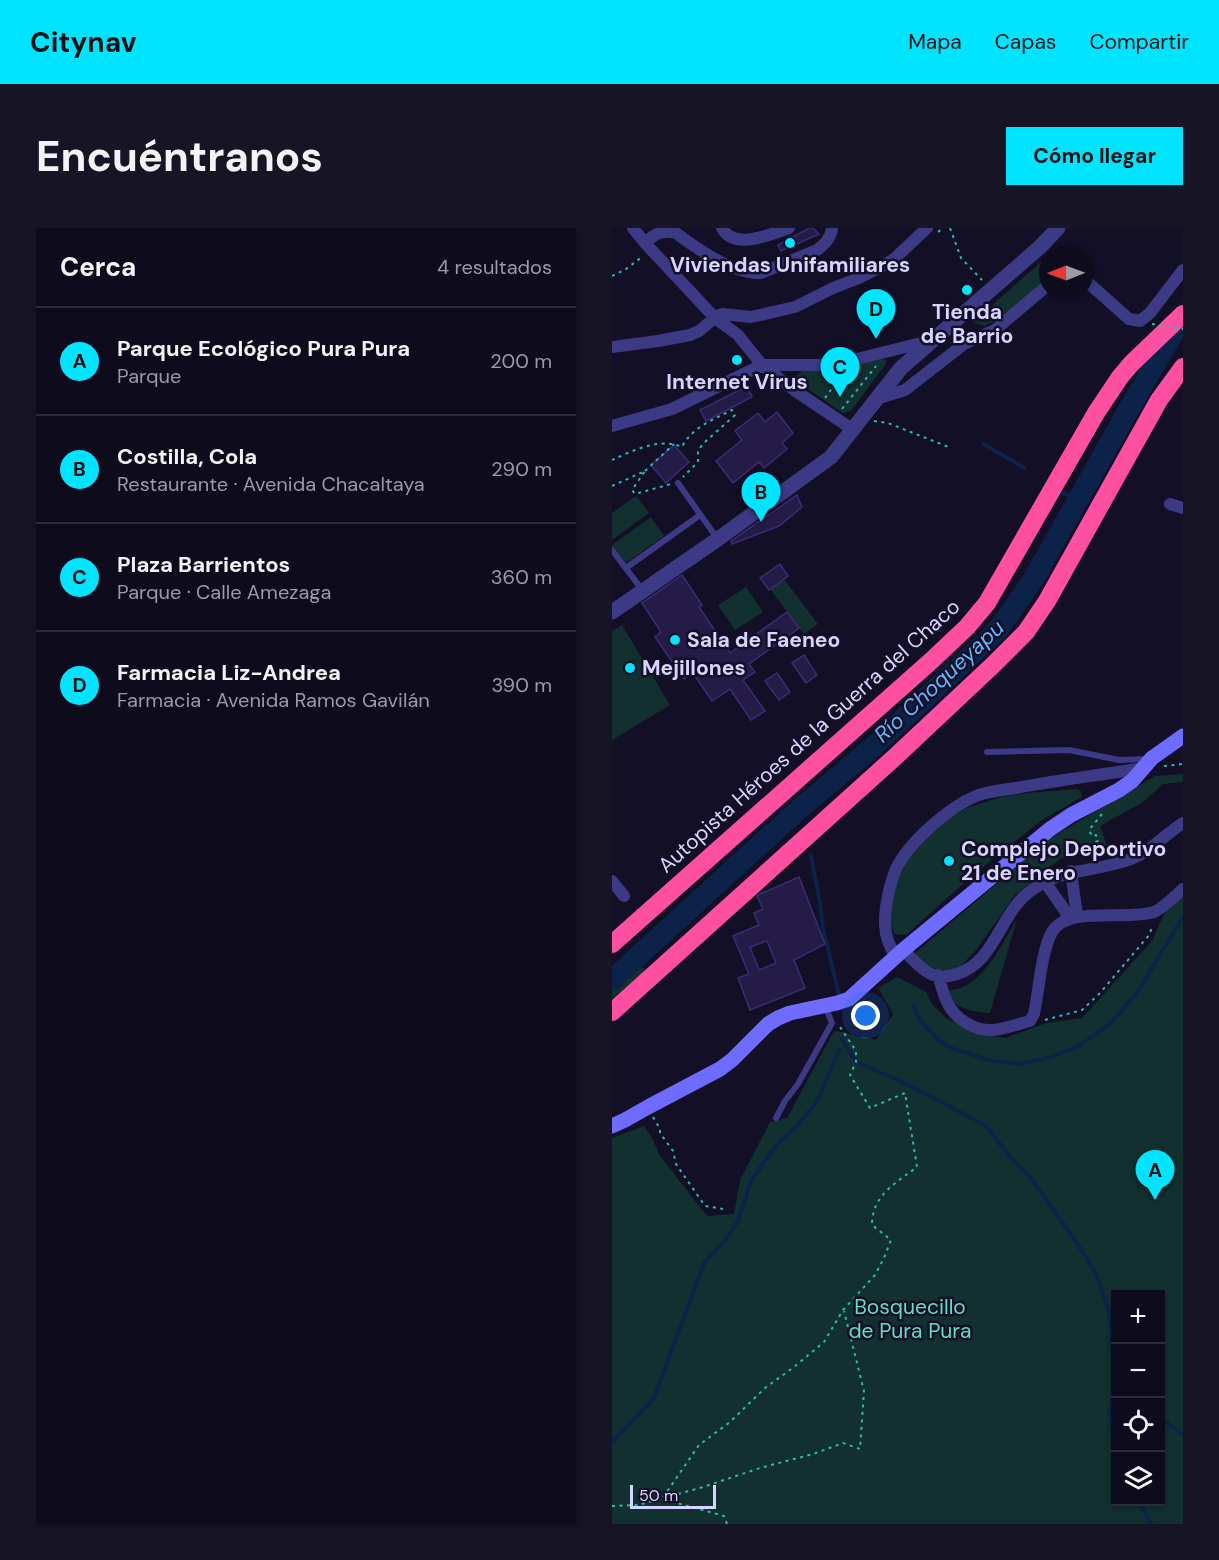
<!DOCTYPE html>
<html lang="es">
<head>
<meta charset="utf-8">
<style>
  body { margin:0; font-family:"DM Sans",sans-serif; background:#171425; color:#f1f3f6 }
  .controls { position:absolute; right:18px; bottom:18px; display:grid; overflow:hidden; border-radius:0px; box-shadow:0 2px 4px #0004 }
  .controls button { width:54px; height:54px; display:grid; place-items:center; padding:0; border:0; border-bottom:2px solid #2e2b3b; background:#0e0b1c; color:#f1f3f6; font:30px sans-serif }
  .compass { position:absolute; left:427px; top:18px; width:54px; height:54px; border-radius:50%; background:#0e0b1c; box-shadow:0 2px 4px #0004; rotate:269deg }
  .scale { position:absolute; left:18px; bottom:15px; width:86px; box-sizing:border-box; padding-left:6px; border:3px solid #d9d4ff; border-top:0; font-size:16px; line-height:21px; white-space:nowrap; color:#d9d4ff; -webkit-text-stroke:4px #130f26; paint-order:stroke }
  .you { position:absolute; left:254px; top:788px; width:21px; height:21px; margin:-15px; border:4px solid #fff; border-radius:50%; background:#1a73e8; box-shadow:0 0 0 9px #1a73e833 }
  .badge { display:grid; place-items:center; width:39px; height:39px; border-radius:50%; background:#00e5ff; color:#111; font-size:20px; font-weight:700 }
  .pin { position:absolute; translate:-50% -50px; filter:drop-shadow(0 2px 3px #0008) }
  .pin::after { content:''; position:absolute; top:32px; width:21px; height:18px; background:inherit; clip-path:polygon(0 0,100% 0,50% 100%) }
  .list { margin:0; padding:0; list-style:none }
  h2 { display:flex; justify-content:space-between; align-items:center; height:78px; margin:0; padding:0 24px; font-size:26px }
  h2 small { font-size:20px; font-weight:400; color:#9b9ba3 }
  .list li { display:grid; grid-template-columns:39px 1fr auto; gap:18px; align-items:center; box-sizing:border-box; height:108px; padding:0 24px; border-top:2px solid #2e2b3b }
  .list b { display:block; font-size:22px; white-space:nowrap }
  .list p { margin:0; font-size:20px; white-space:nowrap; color:#9b9ba3 }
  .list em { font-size:20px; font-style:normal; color:#9b9ba3 }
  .icon { flex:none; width:33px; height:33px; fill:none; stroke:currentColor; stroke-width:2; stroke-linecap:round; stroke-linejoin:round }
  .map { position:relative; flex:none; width:571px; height:1296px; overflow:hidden; border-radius:0px }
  header { display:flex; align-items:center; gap:36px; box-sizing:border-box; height:84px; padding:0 30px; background:#00e5ff; color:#111 }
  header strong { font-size:28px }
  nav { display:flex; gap:33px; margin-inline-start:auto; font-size:21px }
  .intro { display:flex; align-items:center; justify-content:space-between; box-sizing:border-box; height:144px; padding:0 36px }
  h1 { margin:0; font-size:42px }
  .button { padding:15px 27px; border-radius:0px; background:#00e5ff; color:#111; font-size:21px; font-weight:700 }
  main { display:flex; gap:36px; padding:0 36px }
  aside { flex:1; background:#0e0b1c; border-radius:0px; box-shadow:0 2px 4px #0004 }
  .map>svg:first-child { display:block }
</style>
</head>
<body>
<header>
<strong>Citynav</strong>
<nav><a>Mapa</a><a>Capas</a><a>Compartir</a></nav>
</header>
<div class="intro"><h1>Encuéntranos</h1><a class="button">Cómo llegar</a></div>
<main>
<aside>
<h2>Cerca<small>4 resultados</small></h2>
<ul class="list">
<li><span class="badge">A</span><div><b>Parque Ecológico Pura Pura</b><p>Parque</p></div><em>200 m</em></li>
<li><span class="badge">B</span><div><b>Costilla, Cola</b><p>Restaurante · Avenida Chacaltaya</p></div><em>290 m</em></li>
<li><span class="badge">C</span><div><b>Plaza Barrientos</b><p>Parque · Calle Amezaga</p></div><em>360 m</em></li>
<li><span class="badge">D</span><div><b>Farmacia Liz-Andrea</b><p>Farmacia · Avenida Ramos Gavilán</p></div><em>390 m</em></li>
</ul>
</aside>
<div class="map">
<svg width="571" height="1296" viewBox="0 0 571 1296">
  <rect width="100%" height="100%" fill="#130f26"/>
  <path fill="#12302f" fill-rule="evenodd" d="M430 33 436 41V49L389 91 372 98 361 94Z
    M269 131 274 132 273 137 239 183 231 185 187 155 184 148 190 143H221Z
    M24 268 37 285 0 312V285Z
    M39 289 52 308 14 335 0 317Z
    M172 351 206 396 192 406 158 361Z
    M134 359 151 384 123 402 106 377Z
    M10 397 58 477 0 512V403Z
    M571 546V554L551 556 531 574 488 598 496 620 448 631 402 668 365 721 345 742C321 744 320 740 302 726L437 611 543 548Z
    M465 561 469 563 470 569 430 592 362 646 294 707 282 706 279 695 278 674 284 654 302 620 334 591 355 580 389 569 415 565Z
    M571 669V1296H0V910L32 898 40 910 48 928 95 988 122 986 128 952 158 894 175 890 222 803 235 805 247 810 251 808 264 812 281 786 266 760 285 749 314 764 320 776 335 791 372 807 394 810 434 795 470 790 540 713 553 684ZM503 1066H548V1274H503Z
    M405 691 378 785C362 784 340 780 332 764 340 762 348 761 355 757 376 746 393 711 405 691Z
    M26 732 33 743 0 771V756Z"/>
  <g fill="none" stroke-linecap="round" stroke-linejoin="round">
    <path stroke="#0c2248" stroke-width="4" d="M371 216 413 240
      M451 265 466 272
      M199 628 208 675 211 700 227 767
      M302 778 307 791 327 812 339 820 377 832 408 836 436 830 465 819 497 797 525 765 571 689
      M230 811 244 834 297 857 374 898 399 930 418 949 461 1009 484 1045 498 1087 503 1154
      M503 1157 498 1183 503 1215
      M548 1190 571 1207
      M0 1214 42 1170 92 1035 115 1010 126 993 139 953 165 916 185 898 206 872 227 822
      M527 1274 539 1296"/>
    <path stroke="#0c2248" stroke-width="21" d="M0 752 186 582 261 519 386 402 421 352 513 188 571 88"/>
  </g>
  <path fill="#241b47" stroke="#3b2d73" stroke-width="1.5" fill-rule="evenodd" d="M197 0H201L207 6 169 23 166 17Z
    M135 158 140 169 94 193 88 182Z
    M165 184 181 205 170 215 175 221 152 240 147 234 121 255 104 233 130 212 123 203 146 185 153 194Z
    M62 217 77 234 54 255 39 237Z
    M185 267 190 279 167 298 120 316 119 313Z
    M168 336 176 348 157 362 148 350Z
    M70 347 90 377 87 379 118 425 175 384 187 400 137 436 143 444 131 452 153 483 139 492 118 461 100 473 81 445 72 451 43 409 49 404 30 375Z
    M192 427 205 447 194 455 180 435Z
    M165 445 178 464 167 472 153 453Z
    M187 649 213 716 182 732 193 760 138 782 126 750 137 746 121 708 147 697 142 685 151 681 145 668 146 667ZM155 713 164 735 147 742 138 719Z"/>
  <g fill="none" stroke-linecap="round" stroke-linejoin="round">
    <path stroke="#2fb8b0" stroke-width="2" stroke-dasharray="3 4.5" stroke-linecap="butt" d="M338 0 349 30 370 52
      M326 4 331 0
      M444 27 446 25 448 27
      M0 48 14 41 30 29
      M213 170 231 145
      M230 181 264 138
      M262 193 276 195 339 220
      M0 232C20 223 48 209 70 219 80 199 101 192 120 182L123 187 94 213 86 222V234L71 249
      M33 243 62 216
      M0 258 33 243 20 262 23 266 59 256
      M552 538 571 536
      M490 586 477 602 480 608 484 607 486 613 483 614 485 620 489 618 491 626
      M433 792 470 782 488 765 538 706 540 697
      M41 889 48 901V905L61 923 64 936 93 978 111 981
      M0 1278 26 1277 88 1260 148 1240 201 1226 231 1215 248 1221 252 1163 232 1083
      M115 1296 112 1288 50 1271 87 1217 118 1194 153 1160 182 1139 212 1114 231 1082 263 1047 272 1030 279 1012 260 997C260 967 284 955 305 939L293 865 258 880 238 847 244 834V823L228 799"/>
    <path stroke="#3d3a85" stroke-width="6" d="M66 255 105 310
      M0 322 31 363
      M14 340 88 287
      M375 524 457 522 507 532 536 531
      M164 890 173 873 186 856 220 795 213 778"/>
    <path stroke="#3d3a85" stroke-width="12" d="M21 0 33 15 103 90 126 107 150 137 182 162 240 201
      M110 0C122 23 159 6 177 0
      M33 15C42 6 51 1 64 5 85 21 122 46 149 45L205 22C213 16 219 10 220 0
      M472 51 517 91 528 93 538 85 571 42
      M0 119 46 113 78 107 87 103 105 88 110 86 139 89 183 79 221 60 247 50 271 38 282 31 315 0
      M264 171 293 162 352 116 383 102 436 57
      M0 198 60 181 150 137H212L233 134 321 112
      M558 276 571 280
      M459 643 465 688
      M0 653 12 668
      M433 654 458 690
      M291 722C308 738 318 755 345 746 383 734 387 688 416 665 447 639 483 645 519 631 538 624 553 606 571 595
      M284 728C269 708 272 686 277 663 279 655 281 648 284 641 297 614 337 579 364 568 376 563 391 562 404 560 446 552 489 547 531 540
      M326 747C329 756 331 766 335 774 343 791 362 803 381 802 393 801 406 796 418 793L422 786C427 763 429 724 440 704 456 677 513 693 542 684 550 681 564 667 571 661"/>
    <path stroke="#3d3a85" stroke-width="15" d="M0 384 106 311 219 229 289 140 428 19 446 0"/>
    <path stroke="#6f6bff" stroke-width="15" d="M0 898 13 892 36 879 108 841 120 832 156 796 166 790 178 785 225 775 237 771 291 722 438 601 459 587 507 562 520 553 540 530 571 508"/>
    <path stroke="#ff4fa3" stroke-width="18" d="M0 716 319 433 355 399 375 375 484 185 508 149 519 136 571 86
      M0 784 283 529 381 437 414 404 435 373 547 172 571 139"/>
    <path stroke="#2fb8b0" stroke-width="2" stroke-dasharray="3 4.5" stroke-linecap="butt" d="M540 96 571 101"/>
  </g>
  <g fill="#00e5ff" stroke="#130f26" stroke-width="2">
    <circle cx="178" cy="15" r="6"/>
    <circle cx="355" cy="62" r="6"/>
    <circle cx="125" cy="132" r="6"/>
    <circle cx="63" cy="412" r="6"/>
    <circle cx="18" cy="440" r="6"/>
    <circle cx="337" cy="633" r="6"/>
  </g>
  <g text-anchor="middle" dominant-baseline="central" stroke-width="5" stroke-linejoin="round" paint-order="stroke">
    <g font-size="21" font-weight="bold" fill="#d9d4ff" stroke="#130f26">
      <text x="178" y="37">Viviendas Unifamiliares</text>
      <text x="355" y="84">Tienda<tspan x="355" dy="24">de Barrio</tspan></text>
      <text x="125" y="154">Internet Virus</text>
      <text x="75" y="412" text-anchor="start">Sala de Faeneo</text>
      <text x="30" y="440" text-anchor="start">Mejillones</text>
      <text x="349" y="621" text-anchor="start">Complejo Deportivo<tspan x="349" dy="24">21 de Enero</tspan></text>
    </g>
    <g font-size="21" fill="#d9d4ff" stroke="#130f26">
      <text transform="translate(197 508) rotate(-42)">Autopista Héroes de la Guerra del Chaco</text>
    </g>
    <g font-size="21" fill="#5fe0c0" stroke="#130f26">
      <text x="298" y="1079">Bosquecillo<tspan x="298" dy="24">de Pura Pura</tspan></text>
    </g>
    <g font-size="22" font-style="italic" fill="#62b6ff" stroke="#130f26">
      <text transform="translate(327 453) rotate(-43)">Río Choqueyapu</text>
    </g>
  </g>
</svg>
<div class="controls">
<button>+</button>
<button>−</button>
<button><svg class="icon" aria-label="locate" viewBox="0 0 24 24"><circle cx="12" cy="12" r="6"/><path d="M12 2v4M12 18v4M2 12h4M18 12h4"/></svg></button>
<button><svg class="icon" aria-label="layers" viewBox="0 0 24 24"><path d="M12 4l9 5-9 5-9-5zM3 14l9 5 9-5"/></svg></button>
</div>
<svg class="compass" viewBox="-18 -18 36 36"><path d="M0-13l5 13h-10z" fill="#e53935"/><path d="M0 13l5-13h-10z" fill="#9b9ba3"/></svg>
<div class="scale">50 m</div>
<div class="you"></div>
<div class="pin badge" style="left:543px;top:972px">A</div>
<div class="pin badge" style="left:149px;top:294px">B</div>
<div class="pin badge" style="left:228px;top:169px">C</div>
<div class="pin badge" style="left:264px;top:111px">D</div>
</div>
</main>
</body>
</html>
